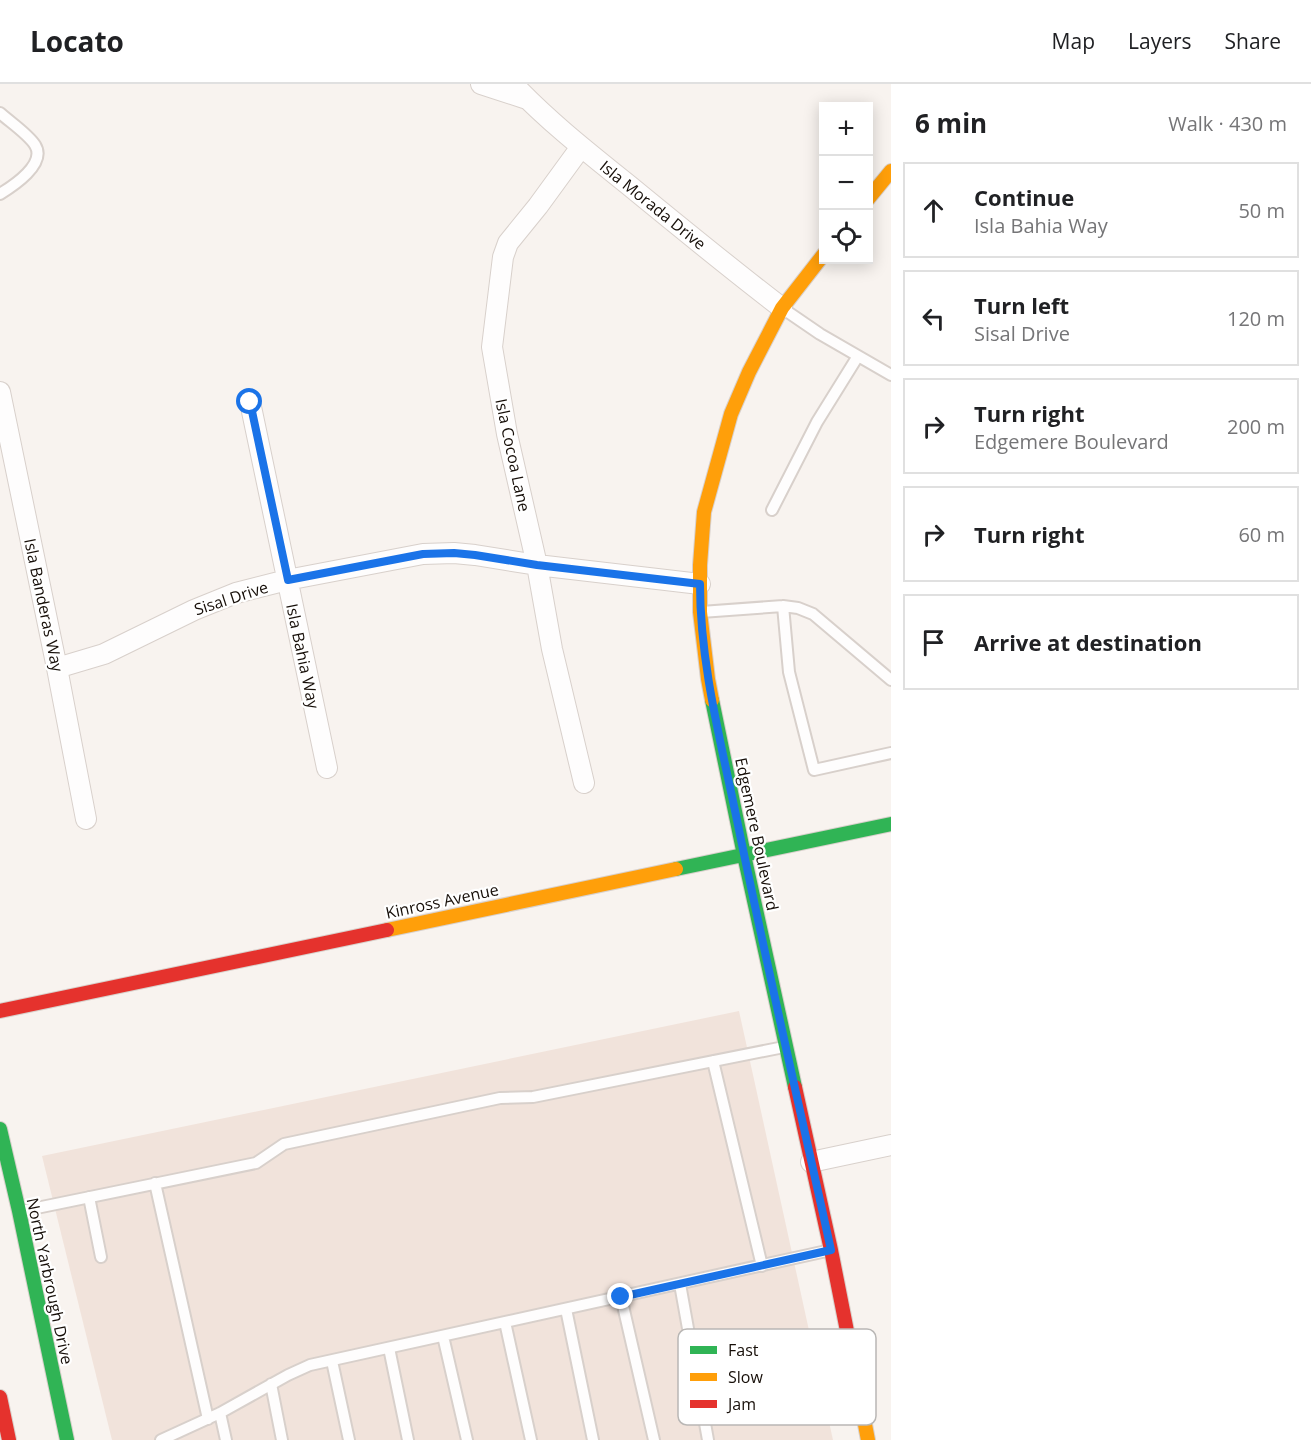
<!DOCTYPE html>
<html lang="en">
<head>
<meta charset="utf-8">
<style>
  body { margin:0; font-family:"Open Sans",sans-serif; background:#f2f2f2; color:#202124 }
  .controls { position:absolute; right:18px; top:18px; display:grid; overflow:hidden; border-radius:0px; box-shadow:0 3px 15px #0003 }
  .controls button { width:54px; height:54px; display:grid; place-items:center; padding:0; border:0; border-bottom:2px solid #e0e0e0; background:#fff; color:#202124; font:30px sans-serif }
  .stop { position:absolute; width:18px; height:18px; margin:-14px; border:4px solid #1a73e8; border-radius:50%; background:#fff }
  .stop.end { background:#1a73e8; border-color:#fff; box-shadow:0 2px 6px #0008 }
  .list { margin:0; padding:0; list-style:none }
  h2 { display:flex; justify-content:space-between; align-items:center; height:78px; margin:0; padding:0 24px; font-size:26px }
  h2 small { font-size:20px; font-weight:400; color:#757577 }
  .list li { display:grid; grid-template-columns:39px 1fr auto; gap:18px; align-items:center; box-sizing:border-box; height:96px; margin:0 12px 12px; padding:0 12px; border:2px solid #e0e0e0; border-radius:0px }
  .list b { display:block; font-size:22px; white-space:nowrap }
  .list p { margin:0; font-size:20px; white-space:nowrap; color:#757577 }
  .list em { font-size:20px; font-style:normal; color:#757577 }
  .icon { flex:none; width:33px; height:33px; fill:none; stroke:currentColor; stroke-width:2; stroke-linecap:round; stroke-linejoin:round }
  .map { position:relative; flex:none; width:891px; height:1356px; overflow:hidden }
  header { display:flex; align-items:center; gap:36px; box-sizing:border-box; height:84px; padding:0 30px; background:#fff; border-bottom:2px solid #e0e0e0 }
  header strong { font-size:28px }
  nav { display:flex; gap:33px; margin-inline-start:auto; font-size:21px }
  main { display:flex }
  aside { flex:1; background:#fff }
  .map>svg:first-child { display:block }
</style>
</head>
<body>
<header>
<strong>Locato</strong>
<nav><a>Map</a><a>Layers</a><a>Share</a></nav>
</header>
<main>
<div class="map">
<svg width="891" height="1356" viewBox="0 0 891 1356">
  <rect width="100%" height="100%" fill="#f8f3ef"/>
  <path fill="#f1e3db" d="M739 927 833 1356H112L42 1072Z"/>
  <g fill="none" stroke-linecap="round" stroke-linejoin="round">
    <g stroke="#d8d0cb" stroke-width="14">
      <path id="lane" d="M0 29C10 38 28 50 35 61 47 80 13 102 0 110
        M782 224 820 250 891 291
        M772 426 817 338 858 272
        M783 522 789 588 814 686 891 669
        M701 528 783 522 798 524 813 530 891 596
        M713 977 762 1182
        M155 1099 208 1335
        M89 1113 101 1173
        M22 1127 256 1079 284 1060 500 1014 533 1013 784 963
        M680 1200 708 1356
        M621 1213 654 1356
        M566 1225 593 1356
        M505 1238 531 1356
        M443 1252 467 1356
        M389 1264 408 1356
        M332 1277 349 1356
        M271 1300 282 1356
        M220 1329 226 1356
        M161 1356 220 1329 288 1291 310 1281 831 1166"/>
    </g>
    <g stroke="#d8d0cb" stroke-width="22">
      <path id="street" d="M481 0 524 14
        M513 0C549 38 590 70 631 103 681 144 731 185 782 224
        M581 63 538 122 508 159 503 173 492 263 507 350 537 481 552 565 584 699
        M0 308 57 584 86 735
        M250 318 327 684
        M57 584 104 570 194 526 236 509 287 496 423 470 454 469 475 471 537 481 700 500
        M811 1078 891 1061"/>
    </g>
    <g stroke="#d8d0cb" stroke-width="16">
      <path id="fast" d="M712 616 744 771 795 1003
        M676 785 891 740
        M0 1045 19 1127 67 1356"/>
    </g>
    <g stroke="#d8d0cb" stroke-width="16">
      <path id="slow" d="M868 115 891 87
        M712 616 708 595 700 528V481L704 428 731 330 749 288 782 224 824 170
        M387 846 676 785
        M848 1252 868 1356"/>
    </g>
    <g stroke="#d8d0cb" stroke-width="16">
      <path id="jam" d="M0 927 387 846
        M795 1003 831 1166 848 1252
        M0 1313 9 1356"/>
    </g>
    <use href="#lane" stroke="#fefdfd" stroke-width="10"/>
    <use href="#street" stroke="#fefdfd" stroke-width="20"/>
    <use href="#fast" stroke="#30b455" stroke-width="14"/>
    <use href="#slow" stroke="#ff9f0a" stroke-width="14"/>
    <use href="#jam" stroke="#e5322d" stroke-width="14"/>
  </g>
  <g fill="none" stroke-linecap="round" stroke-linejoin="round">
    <path stroke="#1a73e8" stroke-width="8" d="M250 318 288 496 423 470 454 469 475 471 537 481 700 500C700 582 722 662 738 741 767 883 800 1025 831 1166L621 1213"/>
  </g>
  <g text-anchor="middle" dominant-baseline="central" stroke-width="4.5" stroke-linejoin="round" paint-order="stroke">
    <g font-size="16" fill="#160e08" stroke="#fff">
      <text transform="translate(653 121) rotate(39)">Isla Morada Drive</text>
      <text transform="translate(513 371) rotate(78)">Isla Cocoa Lane</text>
      <text transform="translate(231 514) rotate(-18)">Sisal Drive</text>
      <text transform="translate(44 521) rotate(78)">Isla Banderas Way</text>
      <text transform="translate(303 572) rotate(78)">Isla Bahia Way</text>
      <text transform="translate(757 750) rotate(78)">Edgemere Boulevard</text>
      <text transform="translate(442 817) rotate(-12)">Kinross Avenue</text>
      <text transform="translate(50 1197) rotate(78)">North Yarbrough Drive</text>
    </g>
  </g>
  <rect x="678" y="1245" width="198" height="96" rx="9" fill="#fff" stroke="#b9b7b5" stroke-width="1.5"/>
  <rect x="690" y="1262" width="27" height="8" fill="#30b455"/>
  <rect x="690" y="1289" width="27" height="8" fill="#ff9f0a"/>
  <rect x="690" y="1316" width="27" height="8" fill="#e5322d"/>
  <g font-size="16" fill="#160e08">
    <text x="728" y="1272">Fast</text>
    <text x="728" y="1299">Slow</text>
    <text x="728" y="1326">Jam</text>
  </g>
</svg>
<div class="controls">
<button>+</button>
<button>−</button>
<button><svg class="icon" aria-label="locate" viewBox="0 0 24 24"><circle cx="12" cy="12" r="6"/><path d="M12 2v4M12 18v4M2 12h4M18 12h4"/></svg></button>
</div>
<div class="stop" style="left:250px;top:318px"></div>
<div class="stop end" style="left:621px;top:1213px"></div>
</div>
<aside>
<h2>6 min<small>Walk · 430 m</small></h2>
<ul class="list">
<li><svg class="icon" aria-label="ahead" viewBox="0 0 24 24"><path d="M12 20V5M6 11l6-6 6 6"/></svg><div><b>Continue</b><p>Isla Bahia Way</p></div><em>50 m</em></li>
<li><svg class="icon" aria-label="left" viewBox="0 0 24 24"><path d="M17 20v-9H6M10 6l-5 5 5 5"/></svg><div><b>Turn left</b><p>Sisal Drive</p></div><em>120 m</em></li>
<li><svg class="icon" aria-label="right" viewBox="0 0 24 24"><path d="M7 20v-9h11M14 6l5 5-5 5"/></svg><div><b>Turn right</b><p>Edgemere Boulevard</p></div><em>200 m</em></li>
<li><svg class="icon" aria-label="right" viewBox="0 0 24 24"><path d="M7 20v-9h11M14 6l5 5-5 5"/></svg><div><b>Turn right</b></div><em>60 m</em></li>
<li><svg class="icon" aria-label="arrive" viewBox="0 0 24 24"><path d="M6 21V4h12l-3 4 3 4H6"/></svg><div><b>Arrive at destination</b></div></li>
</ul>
</aside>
</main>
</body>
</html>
